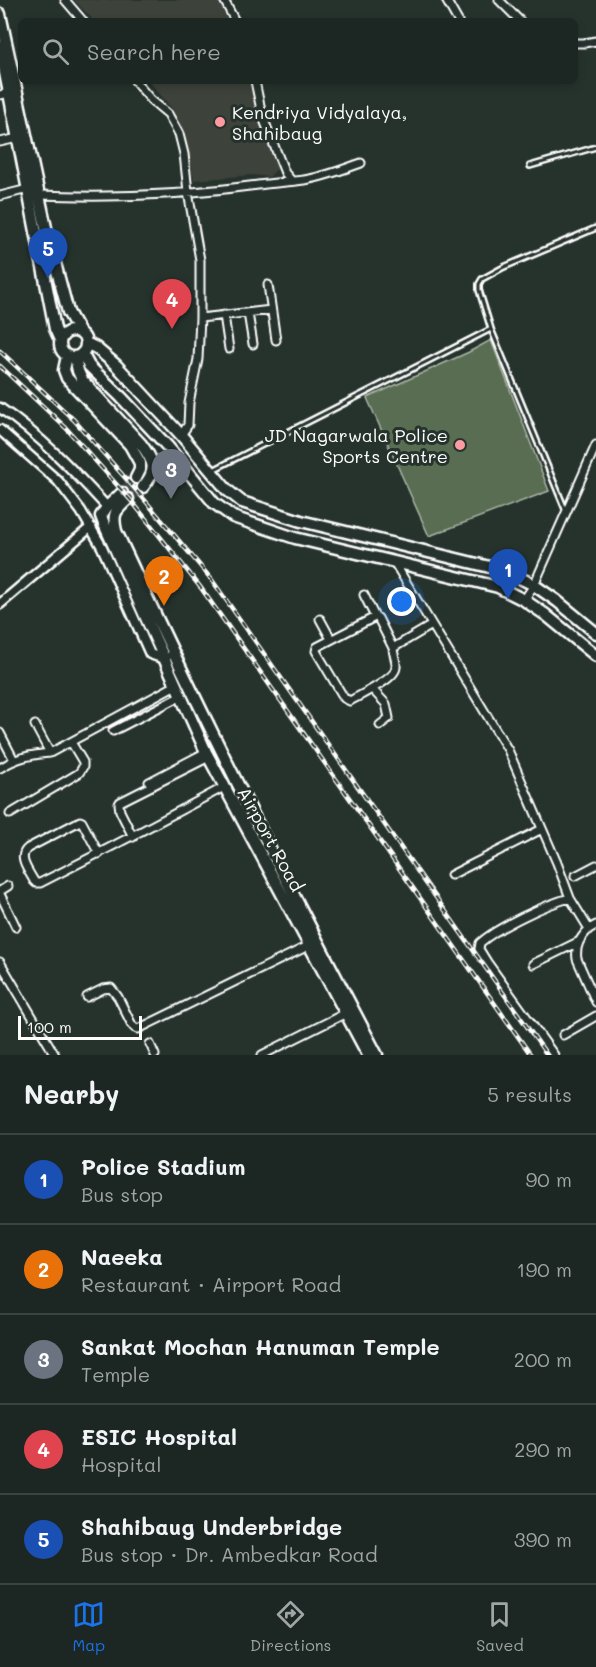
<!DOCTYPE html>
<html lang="en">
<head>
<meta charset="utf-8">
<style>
  body { margin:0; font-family:Mali,sans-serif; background:#29322f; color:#f1f3f6 }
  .scale { position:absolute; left:18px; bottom:15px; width:124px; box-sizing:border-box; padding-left:6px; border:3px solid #fff; border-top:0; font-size:16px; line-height:21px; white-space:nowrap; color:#fff; -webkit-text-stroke:4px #26332d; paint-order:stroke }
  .you { position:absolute; left:402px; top:602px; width:21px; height:21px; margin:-15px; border:4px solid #fff; border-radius:50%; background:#1a73e8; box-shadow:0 0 0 9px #1a73e833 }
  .badge { display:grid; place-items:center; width:39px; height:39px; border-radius:50%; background:#1a73e8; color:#fff; font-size:20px; font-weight:700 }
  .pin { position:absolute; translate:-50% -50px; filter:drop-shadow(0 2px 3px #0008) }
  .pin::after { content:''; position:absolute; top:32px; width:21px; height:18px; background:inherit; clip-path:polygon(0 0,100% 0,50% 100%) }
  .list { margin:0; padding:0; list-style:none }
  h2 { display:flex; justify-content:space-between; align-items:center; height:78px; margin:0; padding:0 24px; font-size:26px }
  h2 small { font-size:20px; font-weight:400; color:#a0a5a5 }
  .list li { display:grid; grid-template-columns:39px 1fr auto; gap:18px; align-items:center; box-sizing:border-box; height:90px; padding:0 24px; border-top:2px solid #3a4340 }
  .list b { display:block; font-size:22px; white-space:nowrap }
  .list p { margin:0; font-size:20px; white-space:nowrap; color:#a0a5a5 }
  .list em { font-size:20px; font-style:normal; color:#a0a5a5 }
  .icon { flex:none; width:33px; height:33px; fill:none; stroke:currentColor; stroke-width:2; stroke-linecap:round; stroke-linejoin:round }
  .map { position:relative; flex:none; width:596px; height:1055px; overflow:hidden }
  .search { position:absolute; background:#1c2622; box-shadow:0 3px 9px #0003; left:18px; right:18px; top:18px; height:66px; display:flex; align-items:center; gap:15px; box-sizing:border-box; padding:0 21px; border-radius:9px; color:#a0a5a5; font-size:22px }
  .sheet { height:528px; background:#1c2622 }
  nav { display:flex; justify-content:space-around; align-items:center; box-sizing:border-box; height:84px; border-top:2px solid #3a4340; background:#1c2622; font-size:16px; color:#a0a5a5 }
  nav a { display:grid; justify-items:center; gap:3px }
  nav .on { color:#1a73e8 }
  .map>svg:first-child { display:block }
</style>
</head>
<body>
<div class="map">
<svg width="596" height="1055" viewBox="0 0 596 1055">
  <rect width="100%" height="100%" fill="#26332d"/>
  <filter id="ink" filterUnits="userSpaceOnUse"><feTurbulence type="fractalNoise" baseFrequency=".0167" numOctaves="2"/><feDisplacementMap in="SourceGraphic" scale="12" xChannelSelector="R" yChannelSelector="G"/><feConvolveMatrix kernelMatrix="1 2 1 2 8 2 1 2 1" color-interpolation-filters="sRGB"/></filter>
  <g filter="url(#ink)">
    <path fill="#3c423b" d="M74 0H218L228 21H94Z
      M149 81H249L277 169 269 177 253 175 194 180 184 135 173 110Z"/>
    <path fill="#586d51" stroke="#acb6a8" stroke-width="1.5" d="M491 340 549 491 429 536 367 398 469 352Z"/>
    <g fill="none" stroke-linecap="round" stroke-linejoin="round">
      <path stroke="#3c4742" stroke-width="10" stroke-dasharray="10 5" stroke-linecap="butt" d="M122 493 136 478
        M128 499 143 487"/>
      <g stroke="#fff" stroke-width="8">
        <path id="service" d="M530 166 596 147
          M491 329 479 290V284L482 279 504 267 596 228
          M213 470 491 329 565 509"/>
      </g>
      <g stroke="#fff" stroke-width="11">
        <path id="minor" d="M65 0 83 21
          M224 0 235 21
          M446 0 458 21
          M499 0 520 21
          M575 43H584L596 41
          M135 81 151 100 168 114 179 134 184 154 188 192 200 260V318L198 359 189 403 188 425 181 435
          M255 81 262 115 285 173 291 180
          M0 95 9 93
          M0 142 18 138
          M38 195C111 198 186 195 258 185 273 183 289 182 304 180 324 177 342 170 361 163
          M0 196 28 189
          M268 285 276 340
          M248 313 253 344
          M224 315 229 349
          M200 318 271 310
          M394 562 508 750 557 863 570 898 589 929 596 925
          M364 595 375 617 378 618 393 648 432 625
          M524 600 534 585 596 445
          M375 617 317 647 316 651 344 698 350 701C360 695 396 679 396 667 397 661 393 655 393 648
          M320 619 331 639
          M372 689 386 704 389 718 380 725
          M35 725 50 753
          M113 731 181 696
          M0 733 14 760
          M0 768C18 757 30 755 50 753L176 685
          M149 782 206 752
          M10 814 79 773 83 767V762L71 742
          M133 837 120 811 119 804 120 802 209 757
          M99 854 82 822 80 821 28 848C17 857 28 870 34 881L36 883H40C102 852 163 820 224 787
          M451 875 542 829
          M575 876 596 865
          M0 891 8 886
          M0 894 16 927
          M589 929C580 938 575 946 577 959L596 1002
          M0 962 55 1055
          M533 964 578 942
          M87 997 103 989 111 988 118 997 132 1025 135 1028 138 1029 310 945
          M563 1035 596 1016
          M150 1044 155 1055
          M262 1055 346 1013
          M554 1055 487 962 479 949 480 943C498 927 546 904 570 898"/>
      </g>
      <g stroke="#fff" stroke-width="13">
        <path id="tertiary" d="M0 408C41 436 74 471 107 507
          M0 430 58 481 81 511 102 547 150 654 164 659 167 657
          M0 604 91 527"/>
      </g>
      <g stroke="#fff" stroke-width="15">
        <path id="primary" d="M0 14 48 237 68 312 80 333
          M0 47 55 329 60 340
          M60 344a13 13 0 1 1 26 0a13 13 0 1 1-26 0Z
          M86 343 96 348 116 365 181 435 227 490 242 502 301 521 506 571 534 585 557 601 596 633
          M82 353 89 366 121 397 168 447 214 503 233 517 295 538 498 587 524 600 546 615 596 656
          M67 356 64 370 67 378 130 445 140 463V470L136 478
          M75 357 78 371 82 380 141 444C154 462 158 469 143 487
          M122 493 107 507 101 516 104 524 206 752 368 1055
          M128 499C115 511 112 514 116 531 198 708 286 883 377 1055"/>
      </g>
      <use href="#service" stroke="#26332d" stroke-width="3"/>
      <use href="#minor" stroke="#26332d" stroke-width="7"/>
      <use href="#tertiary" stroke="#26332d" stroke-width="8"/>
      <use href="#primary" stroke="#26332d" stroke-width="10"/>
      <g stroke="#fff" stroke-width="4.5">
        <path id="rail" d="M0 351 74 420 143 498 212 580 547 1055
          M0 366 66 428 134 504 201 588 531 1055"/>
      </g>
      <use href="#rail" stroke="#26332d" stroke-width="2" stroke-dasharray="7" stroke-linecap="butt"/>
    </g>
  </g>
  <g fill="#ff9aa2" stroke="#26332d" stroke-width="2">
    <circle cx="220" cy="122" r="6"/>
    <circle cx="460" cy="445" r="6"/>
  </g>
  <g text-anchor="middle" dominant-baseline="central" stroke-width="6" stroke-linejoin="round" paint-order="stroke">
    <g font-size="18" fill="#fff" stroke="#26332d" text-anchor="start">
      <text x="232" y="112">Kendriya Vidyalaya,<tspan x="232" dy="21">Shahibaug</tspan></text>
      <text x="448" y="435" text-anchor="end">JD Nagarwala Police<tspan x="448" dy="21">Sports Centre</tspan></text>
    </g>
    <g font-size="18" fill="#fff" stroke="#26332d">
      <text transform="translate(271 839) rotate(61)">Airport Road</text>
    </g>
  </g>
</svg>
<div class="scale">100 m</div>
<div class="you"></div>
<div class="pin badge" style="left:508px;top:599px;background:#1a4fb4">1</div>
<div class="pin badge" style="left:164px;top:606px;background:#e8710a">2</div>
<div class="pin badge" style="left:171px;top:499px;background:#6b7280">3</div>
<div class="pin badge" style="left:172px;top:329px;background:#e0444e">4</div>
<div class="pin badge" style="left:48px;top:278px;background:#1a4fb4">5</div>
<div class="search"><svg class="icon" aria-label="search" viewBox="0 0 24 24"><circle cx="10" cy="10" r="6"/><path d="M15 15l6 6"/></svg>Search here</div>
</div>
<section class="sheet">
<h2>Nearby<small>5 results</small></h2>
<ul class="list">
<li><span class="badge" style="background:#1a4fb4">1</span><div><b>Police Stadium</b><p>Bus stop</p></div><em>90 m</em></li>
<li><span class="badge" style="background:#e8710a">2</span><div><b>Naeeka</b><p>Restaurant · Airport Road</p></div><em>190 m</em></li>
<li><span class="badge" style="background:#6b7280">3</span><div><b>Sankat Mochan Hanuman Temple</b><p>Temple</p></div><em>200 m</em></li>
<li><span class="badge" style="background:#e0444e">4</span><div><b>ESIC Hospital</b><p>Hospital</p></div><em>290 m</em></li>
<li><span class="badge" style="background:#1a4fb4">5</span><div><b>Shahibaug Underbridge</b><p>Bus stop · Dr. Ambedkar Road</p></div><em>390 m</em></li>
</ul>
</section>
<nav>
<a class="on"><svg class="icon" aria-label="map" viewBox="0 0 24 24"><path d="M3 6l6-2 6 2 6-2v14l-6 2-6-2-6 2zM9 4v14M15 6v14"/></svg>Map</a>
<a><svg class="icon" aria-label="directions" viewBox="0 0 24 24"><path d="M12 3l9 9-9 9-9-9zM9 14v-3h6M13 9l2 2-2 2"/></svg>Directions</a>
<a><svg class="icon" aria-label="saved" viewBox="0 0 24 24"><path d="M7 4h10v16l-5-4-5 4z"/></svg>Saved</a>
</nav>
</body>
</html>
